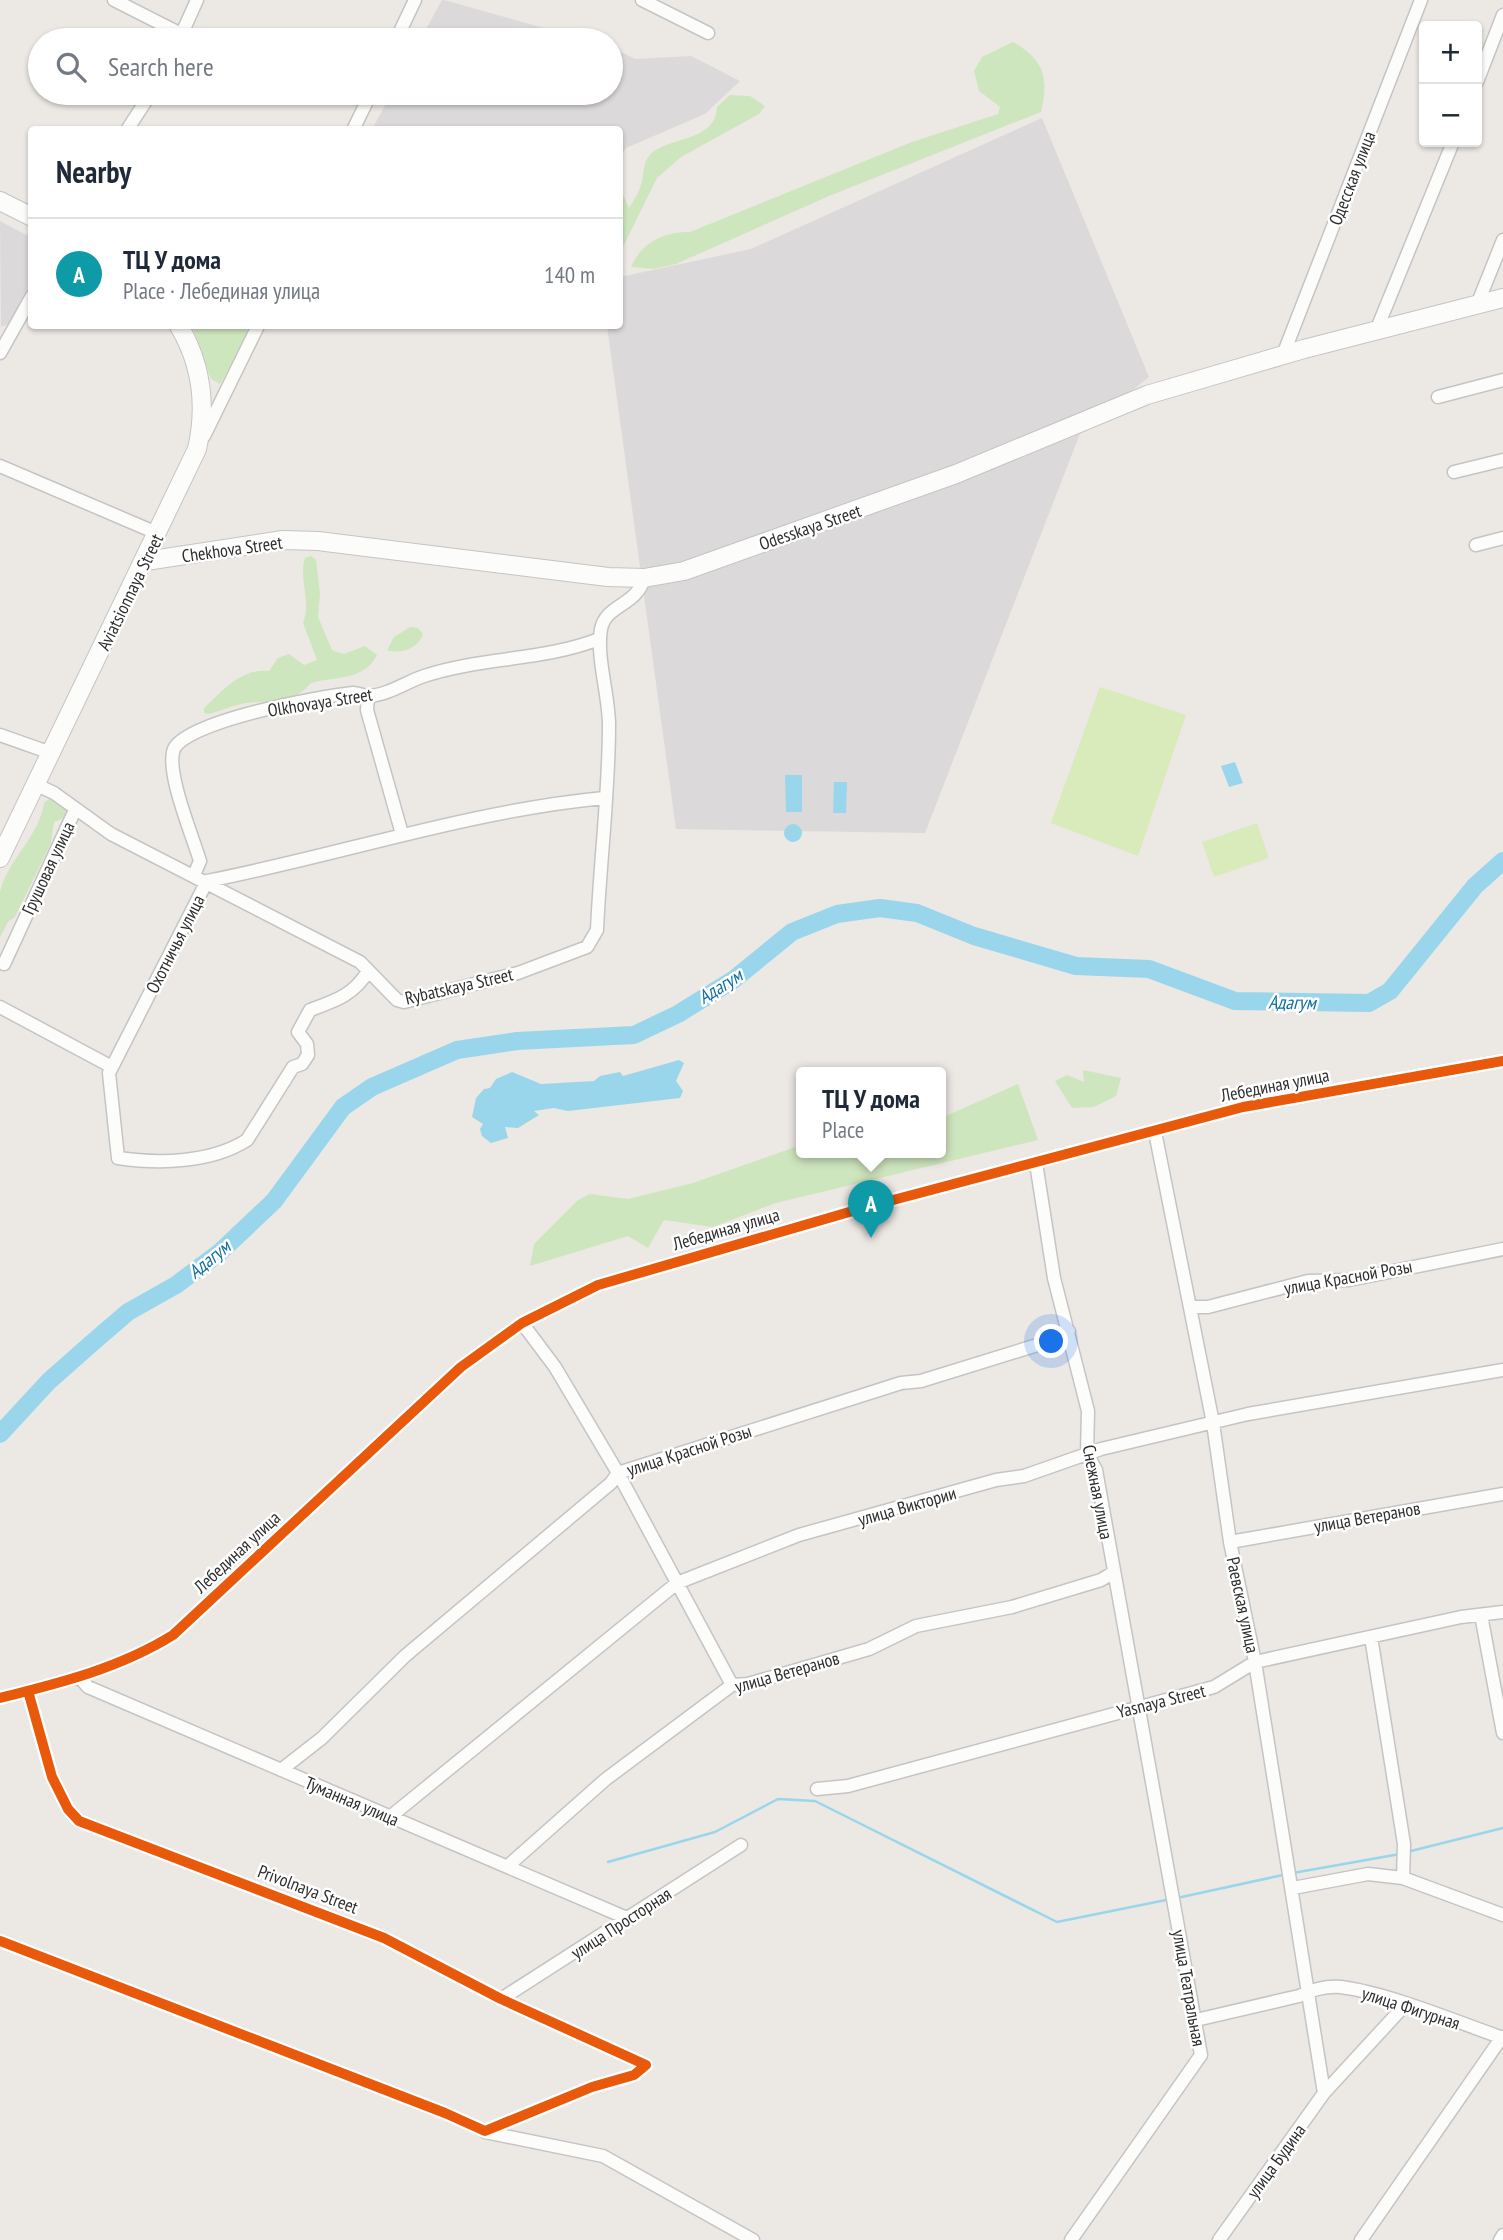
<!DOCTYPE html>
<html lang="en">
<head>
<meta charset="utf-8">
<style>
  body { margin:0; font-family:"PT Sans Narrow",sans-serif; background:#f2f2f3; color:#1f2937 }
  .controls { position:absolute; right:21px; top:21px; display:grid; overflow:hidden; border-radius:7px; box-shadow:0 2px 5px #0004 }
  .controls button { width:63px; height:63px; display:grid; place-items:center; padding:0; border:0; border-bottom:2px solid #e0e1e3; background:#fff; color:#1f2937; font:35px sans-serif }
  .you { position:absolute; left:1052px; top:1342px; width:24px; height:24px; margin:-18px; border:5px solid #fff; border-radius:50%; background:#1a73e8; box-shadow:0 0 0 10px #1a73e833 }
  .badge { display:grid; place-items:center; width:46px; height:46px; border-radius:50%; background:#ea580c; color:#fff; font-size:23px; font-weight:700 }
  .pin { position:absolute; translate:-50% -58px; filter:drop-shadow(0 2px 4px #0008) }
  .pin::after { content:''; position:absolute; top:37px; width:24px; height:21px; background:inherit; clip-path:polygon(0 0,100% 0,50% 100%) }
  .popup { position:absolute; left:796px; top:1067px; width:150px; height:91px; box-sizing:border-box; display:grid; place-content:center; border-radius:7px; background:#fff; filter:drop-shadow(0 2px 5px #0005); font-size:23px; white-space:nowrap; color:#747a83 }
  .popup b { font-size:26px; color:#1f2937 }
  .popup::after { content:''; position:absolute; left:50%; top:100%; margin-left:-14px; border:14px solid transparent; border-top-color:#fff }
  .list { margin:0; padding:0; list-style:none }
  h2 { display:flex; justify-content:space-between; align-items:center; height:91px; margin:0; padding:0 28px; font-size:30px }
  h2 small { font-size:23px; font-weight:400; color:#747a83 }
  .list li { display:grid; grid-template-columns:46px 1fr auto; gap:21px; align-items:center; box-sizing:border-box; height:112px; padding:0 28px; border-top:2px solid #e0e1e3 }
  .list b { display:block; font-size:26px; white-space:nowrap }
  .list p { margin:0; font-size:23px; white-space:nowrap; color:#747a83 }
  .list em { font-size:23px; font-style:normal; color:#747a83 }
  .icon { flex:none; width:38px; height:38px; fill:none; stroke:currentColor; stroke-width:2; stroke-linecap:round; stroke-linejoin:round }
  .map { position:relative; flex:none; width:1503px; height:2240px; overflow:hidden }
  .search { position:absolute; background:#fff; box-shadow:0 2px 5px #0004; left:28px; top:28px; width:595px; height:77px; display:flex; align-items:center; gap:18px; box-sizing:border-box; padding:0 24px; border-radius:38px; color:#747a83; font-size:26px }
  .panel { position:absolute; background:#fff; box-shadow:0 2px 5px #0004; left:28px; top:126px; width:595px; height:203px; border-radius:7px }
  .map>svg:first-child { display:block }
</style>
</head>
<body>
<div class="map">
<svg width="1503" height="2240" viewBox="0 0 1503 2240">
  <rect width="100%" height="100%" fill="#ece8e4"/>
  <path fill="#dcd9db" d="M442 0H444L587 40H420Z
    M611 47 635 59 691 56 740 81 705 114 626 148 620 159V130L372 129 392 93H611Z
    M1042 118 1149 377 1081 431 925 833 676 829 607 326H620V277L751 249Z
    M0 221 32 238 31 286 11 323 1 327Z"/>
  <path fill="#cee6be" d="M1013 42C1045 60 1049 79 1041 112L829 196 676 264 654 269 631 267C642 242 663 232 690 232L912 142 998 114 1000 107 979 91 974 71 982 57Z
    M730 95 750 96 765 106 759 114 681 157 657 178 620 253V188L629 208C633 201 638 195 640 188 645 176 641 161 653 152 675 136 715 141 717 107Z
    M192 326H243L247 328 246 339 220 384 211 379Z
    M311 556 316 560 320 594 318 617 332 650 344 654 365 646 377 655C364 681 336 676 311 683 294 704 270 700 246 703 233 705 221 711 209 714L204 713V708C223 690 241 668 269 671L278 658 289 654 304 665 317 660 303 623C312 601 298 580 305 558Z
    M410 627 418 628 423 634C419 648 400 655 387 650L394 637Z
    M50 798 67 808 68 812 62 819 54 822 51 843 15 917 8 922 0 937C0 923 0 905 0 892 8 859 39 837 44 803Z
    M1083 1070 1121 1078 1116 1096 1094 1107 1072 1108 1055 1081 1067 1075 1084 1082Z
    M1018 1084 1038 1140 776 1203 713 1227 664 1220 648 1248 628 1236 530 1266 534 1244 578 1200 590 1194 628 1199 693 1183 801 1145V1152H840L845 1157 848 1152H941V1118Z"/>
  <path fill="#d9eabb" d="M1100 687 1186 715 1138 856 1051 823Z
    M1257 823 1269 858 1214 877 1202 842Z"/>
  <path fill="#99d6ec" d="M1235 762 1243 783 1229 787 1221 766Z
    M785 775H802V812H786Z
    M834 782H847L846 813H833Z
    M784 833a9 9 0 1 1 18 0a9 9 0 1 1-18 0Z
    M679 1060 684 1063 676 1081 683 1091 680 1098 568 1111 554 1108 534 1111 539 1115 518 1128 505 1127 508 1138 491 1143 482 1136 480 1129 483 1124 472 1117 476 1098 484 1089 490 1088 496 1079 512 1072 541 1084 594 1081 600 1076 620 1072 623 1076Z"/>
  <g fill="none" stroke-linecap="round" stroke-linejoin="round">
    <path stroke="#99d6ec" stroke-width="2.5" d="M1407 1852 1503 1828
      M608 1862 715 1832 778 1799 815 1801 1057 1922 1171 1899
      M1293 1873 1400 1854
      M1177 1898 1283 1875"/>
    <path stroke="#99d6ec" stroke-width="18" d="M0 1434 49 1381 92 1343 128 1312 176 1285 220 1252 274 1201 343 1107 372 1087 457 1050 517 1041 634 1035 678 1014 733 980 792 932 837 914 880 908 917 913 974 936 1076 966 1149 969 1235 1001 1369 1003 1390 991 1475 886 1503 861"/>
    <g stroke="#c5c4c5" stroke-width="15">
      <path id="minor" d="M114 0 181 34
        M642 0 708 33
        M179 40 197 0
        M396 40 415 0
        M1477 82 1503 15
        M127 130 151 93
        M353 130 371 93
        M1477 305 1503 240
        M1376 331 1453 142
        M0 353 32 296
        M1283 355 1421 0
        M1438 397 1503 380
        M204 436 258 326
        M0 466 159 534
        M1454 472 1503 460
        M1476 545 1503 538
        M368 696 367 710 402 834
        M0 735 51 753
        M35 784 54 793 111 834 360 962 397 1000 404 1002 518 973 587 947 597 930C600 862 609 793 609 725 609 696 596 656 601 629 606 604 637 606 644 578
        M194 875 200 861C193 837 165 771 174 749 187 721 321 696 353 693 359 693 363 696 369 696 388 695 406 682 424 676 481 657 543 661 599 639
        M4 964 75 810
        M368 971C354 995 335 1001 310 1010L298 1032 307 1044 308 1055 302 1064 293 1067 247 1140C211 1163 159 1164 118 1158L109 1073 207 881C340 855 468 811 604 798
        M0 1007 112 1067
        M1155 1132 1213 1423 1230 1542 1255 1662 1324 2093 1219 2240
        M1036 1163 1054 1278 1088 1411 1087 1454 1096 1470 1201 2055 1071 2240
        M1193 1307H1208L1308 1281 1349 1280 1503 1249
        M522 1323 555 1367 618 1473 732 1685
        M1230 1542 1503 1494
        M1481 1615 1503 1733
        M1371 1637 1404 1844 1403 1878
        M80 1678 88 1687 629 1919
        M0 1698C60 1683 120 1668 173 1635L461 1367 522 1323 598 1285 863 1208 1243 1107 1503 1061
        M281 1770 322 1738 405 1656 611 1483 618 1473 901 1383 921 1381 1060 1338 1069 1331
        M817 1789 848 1786 1214 1687 1255 1662 1461 1617 1503 1612
        M390 1817 677 1583 799 1535 996 1480 1024 1476 1101 1449 1248 1414 1503 1370
        M509 1865 606 1779 732 1685 748 1684 869 1649 916 1626 1012 1607 1101 1580 1114 1572
        M1293 1888 1368 1874 1403 1878 1503 1915
        M0 1941 445 2113 485 2131 592 2087 634 2075 646 2065 501 1999 384 1938 79 1821 68 1809 52 1777 28 1691
        M501 1999 741 1845
        M1196 2020 1299 1996C1311 1990 1327 1986 1341 1987 1388 1993 1457 2022 1503 2038
        M1324 2093 1405 2005
        M485 2132 603 2156 753 2240
        M1361 2240 1502 2037
        M1500 2240 1503 2235"/>
    </g>
    <g stroke="#c5c4c5" stroke-width="20">
      <path id="secondary" d="M0 201 32 217
        M146 561 283 540 318 541 608 577 644 578 684 571 956 474 1147 395 1304 349 1503 298
        M0 858 197 449C207 405 202 365 179 326"/>
    </g>
    <use href="#minor" stroke="#fcfcfb" stroke-width="12"/>
    <use href="#secondary" stroke="#fcfcfb" stroke-width="18"/>
    <g stroke="#fff" stroke-width="15">
      <path id="cycleway" d="M0 1698C60 1683 120 1668 173 1635L461 1367 522 1323 598 1285 863 1208 1243 1107 1503 1061
        M0 1941 445 2113 485 2131 592 2087 634 2075 646 2065 501 1999 384 1938 79 1821 68 1809 52 1777 28 1691"/>
    </g>
    <use href="#cycleway" stroke="#e8590c" stroke-width="10"/>
  </g>
  <g text-anchor="middle" dominant-baseline="central" stroke-width="5" stroke-linejoin="round" paint-order="stroke">
    <g font-size="18" fill="#2e2e2e" stroke="#fff">
      <text transform="translate(1352 178) rotate(-69)">Одесская улица</text>
      <text transform="translate(810 527) rotate(-19)">Odesskaya Street</text>
      <text transform="translate(232 549) rotate(-8)">Chekhova Street</text>
      <text transform="translate(130 592) rotate(-64)">Aviatsionnaya Street</text>
      <text transform="translate(320 702) rotate(-9)">Olkhovaya Street</text>
      <text transform="translate(48 868) rotate(-65)">Грушовая улица</text>
      <text transform="translate(175 944) rotate(-63)">Охотничья улица</text>
      <text transform="translate(459 986) rotate(-13)">Rybatskaya Street</text>
      <text transform="translate(1275 1085) rotate(-11)">Лебединая улица</text>
      <text transform="translate(726 1229) rotate(-16)">Лебединая улица</text>
      <text transform="translate(1348 1277) rotate(-10)">улица Красной Розы</text>
      <text transform="translate(689 1450) rotate(-18)">улица Красной Розы</text>
      <text transform="translate(1098 1492) rotate(79)">Снежная улица</text>
      <text transform="translate(907 1506) rotate(-16)">улица Виктории</text>
      <text transform="translate(1367 1517) rotate(-10)">улица Ветеранов</text>
      <text transform="translate(237 1552) rotate(-43)">Лебединая улица</text>
      <text transform="translate(1243 1605) rotate(78)">Раевская улица</text>
      <text transform="translate(787 1672) rotate(-16)">улица Ветеранов</text>
      <text transform="translate(1161 1701) rotate(-14)">Yasnaya Street</text>
      <text transform="translate(352 1801) rotate(23)">Туманная улица</text>
      <text transform="translate(308 1889) rotate(21)">Privolnaya Street</text>
      <text transform="translate(621 1923) rotate(-33)">улица Просторная</text>
      <text transform="translate(1189 1988) rotate(80)">улица Театральная</text>
      <text transform="translate(1411 2008) rotate(18)">улица Фигурная</text>
      <text transform="translate(1276 2161) rotate(-54)">улица Будина</text>
    </g>
    <g font-size="19" font-style="italic" fill="#0d6fa3" stroke="#fff">
      <text transform="translate(720 986) rotate(-32)">Адагум</text>
      <text transform="translate(1292 1002) rotate(1)">Адагум</text>
      <text transform="translate(209 1259) rotate(-39)">Адагум</text>
    </g>
  </g>
</svg>
<div class="controls">
<button>+</button>
<button>−</button>
</div>
<div class="you"></div>
<div class="pin badge" style="left:871px;top:1238px;background:#0f9aa8">A</div>
<div class="popup"><b>ТЦ У дома</b>Place</div>
<div class="search"><svg class="icon" aria-label="search" viewBox="0 0 24 24"><circle cx="10" cy="10" r="6"/><path d="M15 15l6 6"/></svg>Search here</div>
<section class="panel">
<h2>Nearby<small></small></h2>
<ul class="list">
<li><span class="badge" style="background:#0f9aa8">A</span><div><b>ТЦ У дома</b><p>Place · Лебединая улица</p></div><em>140 m</em></li>
</ul>
</section>
</div>
</body>
</html>
